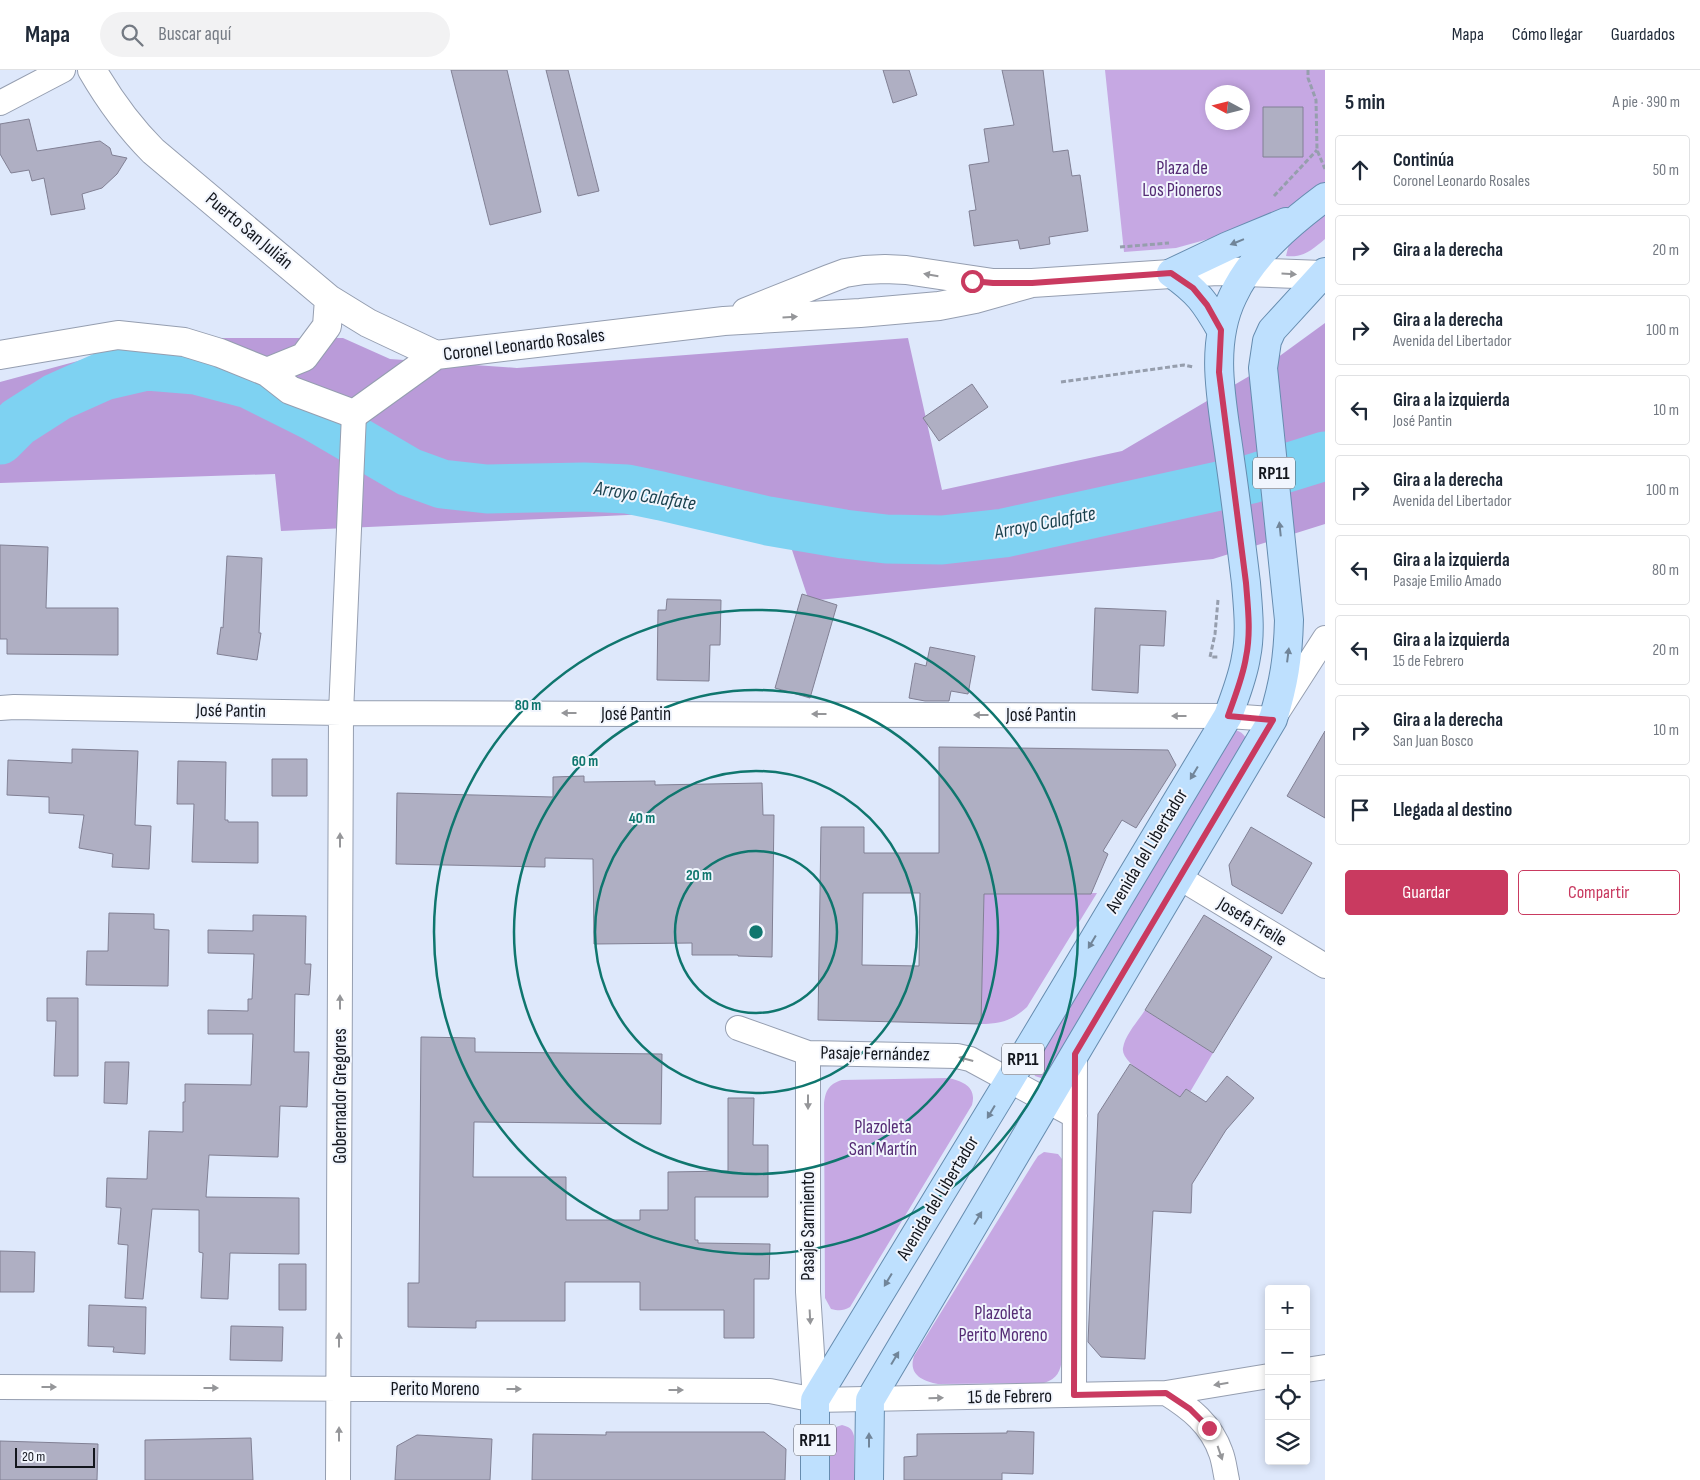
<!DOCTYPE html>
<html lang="es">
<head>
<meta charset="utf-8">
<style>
  body { margin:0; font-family:"Sofia Sans Condensed",sans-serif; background:#f2f2f3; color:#1f2937 }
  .controls { position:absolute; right:15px; bottom:15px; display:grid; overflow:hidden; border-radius:5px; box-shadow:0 2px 8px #0003 }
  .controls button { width:45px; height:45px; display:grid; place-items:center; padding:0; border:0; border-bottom:1px solid #e0e1e3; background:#fff; color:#1f2937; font:25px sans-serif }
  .compass { position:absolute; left:1205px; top:15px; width:45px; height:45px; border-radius:50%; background:#fff; box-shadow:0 2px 8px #0003; rotate:277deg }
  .scale { position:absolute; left:15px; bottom:12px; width:80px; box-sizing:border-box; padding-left:5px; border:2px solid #13161d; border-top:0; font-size:14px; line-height:18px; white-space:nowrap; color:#13161d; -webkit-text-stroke:4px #f1f5fd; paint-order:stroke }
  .stop { position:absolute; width:15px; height:15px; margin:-11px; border:4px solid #c93a60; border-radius:50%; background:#fff }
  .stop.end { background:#c93a60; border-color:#fff; box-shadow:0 1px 5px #0008 }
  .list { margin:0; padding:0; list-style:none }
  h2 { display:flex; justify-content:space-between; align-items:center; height:65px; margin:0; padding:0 20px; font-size:21px }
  h2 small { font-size:16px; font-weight:400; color:#747a83 }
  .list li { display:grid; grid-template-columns:32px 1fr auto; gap:15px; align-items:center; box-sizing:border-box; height:70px; margin:0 10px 10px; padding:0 10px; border:1px solid #e0e1e3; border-radius:5px }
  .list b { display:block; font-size:19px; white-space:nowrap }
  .list p { margin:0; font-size:16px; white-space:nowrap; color:#747a83 }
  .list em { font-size:16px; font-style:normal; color:#747a83 }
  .actions { display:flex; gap:10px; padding:15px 20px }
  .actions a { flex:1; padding:11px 0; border:1px solid #c93a60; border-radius:5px; text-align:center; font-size:18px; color:#c93a60 }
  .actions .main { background:#c93a60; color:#fff }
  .icon { flex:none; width:28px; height:28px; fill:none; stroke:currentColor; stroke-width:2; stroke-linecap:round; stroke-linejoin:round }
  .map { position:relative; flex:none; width:1325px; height:1410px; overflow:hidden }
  header { display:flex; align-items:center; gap:30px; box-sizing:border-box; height:70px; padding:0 25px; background:#fff; border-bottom:1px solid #e0e1e3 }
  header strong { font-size:24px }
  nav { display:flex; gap:28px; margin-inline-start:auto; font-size:18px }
  .search { width:350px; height:45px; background:#f2f2f3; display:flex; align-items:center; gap:12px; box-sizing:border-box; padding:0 18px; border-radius:28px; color:#747a83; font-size:19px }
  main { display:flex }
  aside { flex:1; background:#fff }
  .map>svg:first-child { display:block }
</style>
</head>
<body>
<header>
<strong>Mapa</strong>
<div class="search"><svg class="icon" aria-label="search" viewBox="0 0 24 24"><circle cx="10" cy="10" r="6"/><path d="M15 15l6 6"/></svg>Buscar aquí</div>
<nav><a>Mapa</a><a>Cómo llegar</a><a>Guardados</a></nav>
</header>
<main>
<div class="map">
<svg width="1325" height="1410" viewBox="0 0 1325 1410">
  <rect width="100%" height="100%" fill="#dee8fb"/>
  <path fill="#c6a8e3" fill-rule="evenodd" d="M1105 0H1325V117L1252 157 1176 178 1124 182ZM1212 22H1242V52H1212Z
    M1325 144V169C1312 180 1303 188 1286 186L1289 174Z
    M1235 660C1242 662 1245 665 1248 672L1047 1007 1041 1008 1035 1006 1030 996Z
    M1097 823 1027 937C1013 950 1001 954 981 954L984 824Z
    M1145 940 1213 983 1190 1022 1186 1019 1180 1027C1167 1018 1120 995 1123 978 1125 965 1138 951 1145 940Z
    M948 1008C963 1011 977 1017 972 1035L850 1237C843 1241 839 1241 831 1239L825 1228 824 1035C825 1022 828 1014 842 1010Z
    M1044 1082 1058 1084 1062 1089 1063 1095 1062 1288C1061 1301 1057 1309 1044 1313L938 1314C922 1311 908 1304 914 1286L1034 1092 1038 1086Z
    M842 1355C849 1357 852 1358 854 1366V1410H830V1366L836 1357Z"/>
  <path fill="#ba9bd9" d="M1325 253V454L1213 489 809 531 778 438 281 461 275 404 0 413V312L163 268H343L390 289 517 298 908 268 942 420 1122 381 1263 298Z"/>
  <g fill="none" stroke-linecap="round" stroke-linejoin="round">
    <path stroke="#7ed2f2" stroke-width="49" d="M0 370 18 352 57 327 104 306 147 296 196 300 249 314 315 347 409 402 442 414 487 419 584 417 627 419 661 426 768 451 844 464 886 469 942 470 1004 463 1251 409 1325 386"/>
  </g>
  <path fill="#afafc3" stroke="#818094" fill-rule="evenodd" d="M451 0H507L541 142 490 155Z
    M546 0H568L599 121 578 126Z
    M883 0H909L917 25 893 33Z
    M1002 0H1043L1053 82 1068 80 1072 106 1080 105 1088 161 1049 167 1050 174 1020 179 1018 170 974 176 969 141 976 140 969 95 989 92 984 59 1014 55Z
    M1263 37H1303V87H1263Z
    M29 49 37 81 100 71 110 78 112 85 127 88 117 104 102 118 82 124 85 139 51 145 44 108 32 111 29 100 11 103 0 84V54Z
    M972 314 988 337 939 371 923 348Z
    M0 475 48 477 46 538H118V585L7 584V569H0Z
    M227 486 262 488 259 563H261L257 590 217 584 221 557 223 558Z
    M802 524 837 535 810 628 775 618Z
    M667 529 721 530 720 575H710L709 611 657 610 658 540H666Z
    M1095 538 1166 541 1164 576 1140 575 1138 623 1092 620Z
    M930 577 975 586 968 624 951 621 949 631H925L909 628 915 593 926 596Z
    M1325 661V748L1287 726Z
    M939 677 1168 680 1176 695 1136 758 1122 750 1103 781 1108 784 1091 824H984L981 954 818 950 821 757H864V783H939ZM863 823H920L919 896 862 895Z
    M72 679 138 681 135 755 151 756 149 799 112 797 113 784 79 778 84 745 49 743V727L7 725 8 690 72 693Z
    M272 689H307V726H272Z
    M178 691 226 692 225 750H228V752H258V793L192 792 194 734H177Z
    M584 706V712L655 711V715L762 713 763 745H774L772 887 738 886V885H692V873L594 874 593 789 545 788V797L396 794 397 723 553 727V707Z
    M1251 757 1312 793 1282 844 1232 815 1229 795Z
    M109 843 154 844V859L169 860 168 916 86 915 87 881H108Z
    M253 845 306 846 305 894H311L309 925 295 924 294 982H309L307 1037 280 1036 278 1087 209 1085 206 1127 299 1128V1184L230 1183 228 1229 201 1228 203 1183 199 1182V1140L152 1139 143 1229 125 1228 128 1175 118 1174 121 1138 106 1137 107 1108 147 1109 149 1061 183 1062V1032H185V1014L251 1015 253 964H208V940L248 941V929H252L254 884 208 883V860L253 861Z
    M1204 845 1272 887 1213 983 1145 940Z
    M47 928H78V1006H54L56 951H47Z
    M421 967 475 968V982L662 984 661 1054 474 1052 473 1107H566V1150H640V1140H668V1102L728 1101V1028H754L753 1075H768V1127H695V1170H698V1173L770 1174 769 1209H754V1268H724V1240H640V1212H565V1251H476V1258L408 1257V1213H419Z
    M105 992H129L127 1034 104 1033Z
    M1130 994 1180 1027 1186 1019 1206 1032 1227 1006 1254 1028 1226 1060 1192 1114 1191 1143 1153 1141 1145 1289 1101 1287 1088 1272 1098 1044Z
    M0 1181 35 1182 34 1222H0Z
    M279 1194H306V1240H279Z
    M89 1235 146 1237 145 1284 113 1282 114 1277 88 1276Z
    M231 1256 283 1257 282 1291 230 1290Z
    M1007 1361 1034 1362 1033 1404 1002 1403V1410H904V1387L917 1386V1364L1007 1363Z
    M606 1362H764L786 1379 785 1410H532L533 1364 606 1365Z
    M417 1365 492 1369 490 1410H395L397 1376Z
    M251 1368 253 1410H145V1370Z
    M0 1371 98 1374 97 1410H0Z"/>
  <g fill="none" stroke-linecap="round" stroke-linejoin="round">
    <g stroke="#959eb0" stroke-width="26">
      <path id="street" d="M0 33 63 0
        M0 638 14 637 341 643 1228 646 1273 649 1325 568
        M1180 808 1325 896
        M738 958 808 983 957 986 970 989 1075 1046
        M808 983V1222L815 1330
        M1306 1300 1325 1297
        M0 1317 770 1321 815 1330 1166 1323 1269 1306
        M1166 1323C1190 1338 1211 1354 1221 1383 1224 1391 1225 1401 1227 1410
        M1074 1325 1075 984
        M338 1410 341 643 354 344"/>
    </g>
    <g stroke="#959eb0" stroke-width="30">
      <path id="secondary" d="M92 0C110 31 128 56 153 81L329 229 368 253 436 285
        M746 242 829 209 845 203 864 200 885 199 906 200 993 213H1032L1217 201 1322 205
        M0 285 118 265 184 272 220 283 267 302 290 320 354 344 436 285 724 251 860 243 939 236 975 229 1032 213
        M267 302 304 287 327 256 329 229"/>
    </g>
    <g stroke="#668caf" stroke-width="30">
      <path id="primary" d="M1221 260C1205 232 1198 222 1171 203L1228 176 1286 152
        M815 1410V1330L1009 1011 1228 646C1235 626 1243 607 1246 587 1251 563 1248 538 1246 513 1241 472 1236 431 1230 390 1223 336 1208 277 1233 226 1252 185 1290 153 1325 127
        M869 1410 870 1330 1273 649C1284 613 1288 588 1289 550L1263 298 1267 271 1272 260 1325 202"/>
    </g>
    <path stroke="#969ead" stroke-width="3" stroke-dasharray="5 2.5" stroke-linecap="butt" d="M1308 0V8L1316 30 1317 80 1325 99
      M1274 126 1317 80
      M1120 177 1169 173
      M1061 312 1184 295 1193 297
      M1218 530 1215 564 1210 587H1219"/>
    <use href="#street" stroke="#fff" stroke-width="24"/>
    <use href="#secondary" stroke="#fff" stroke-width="28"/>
    <use href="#primary" stroke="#bee0fe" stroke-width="28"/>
  </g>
  <defs><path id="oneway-solid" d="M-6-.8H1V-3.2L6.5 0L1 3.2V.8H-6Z" transform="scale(1.25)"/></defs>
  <g fill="#718599">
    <use href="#oneway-solid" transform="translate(1237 172) rotate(158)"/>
    <use href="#oneway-solid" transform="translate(1280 459) rotate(-96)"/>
    <use href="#oneway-solid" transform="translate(1288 585) rotate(-83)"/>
    <use href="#oneway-solid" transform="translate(1194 703) rotate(121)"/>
    <use href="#oneway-solid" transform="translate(1092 872) rotate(121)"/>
    <use href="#oneway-solid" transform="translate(991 1042) rotate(121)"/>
    <use href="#oneway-solid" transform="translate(978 1148) rotate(-59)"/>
    <use href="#oneway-solid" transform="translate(888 1210) rotate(121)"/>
    <use href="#oneway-solid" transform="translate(895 1288) rotate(-59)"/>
    <use href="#oneway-solid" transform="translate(869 1370) rotate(-90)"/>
  </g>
  <g fill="#959699">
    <use href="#oneway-solid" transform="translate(1289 204) rotate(3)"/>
    <use href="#oneway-solid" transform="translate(931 205) rotate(-170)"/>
    <use href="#oneway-solid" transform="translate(790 247) rotate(-4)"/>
    <use href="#oneway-solid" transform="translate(569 643) rotate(-180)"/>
    <use href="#oneway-solid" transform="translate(819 644) rotate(-180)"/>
    <use href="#oneway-solid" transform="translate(981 645) rotate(-180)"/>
    <use href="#oneway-solid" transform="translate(1179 646) rotate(-180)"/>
    <use href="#oneway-solid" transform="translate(340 770) rotate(-90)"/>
    <use href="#oneway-solid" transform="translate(340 932) rotate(-90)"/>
    <use href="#oneway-solid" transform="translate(966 989) rotate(-165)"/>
    <use href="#oneway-solid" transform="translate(808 1032) rotate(90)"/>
    <use href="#oneway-solid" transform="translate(810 1247) rotate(87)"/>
    <use href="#oneway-solid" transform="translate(339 1270) rotate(-90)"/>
    <use href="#oneway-solid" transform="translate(1221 1314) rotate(171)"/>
    <use href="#oneway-solid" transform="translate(49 1317)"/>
    <use href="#oneway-solid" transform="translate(211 1318)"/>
    <use href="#oneway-solid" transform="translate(514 1319)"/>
    <use href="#oneway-solid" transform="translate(676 1320)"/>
    <use href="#oneway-solid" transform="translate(936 1328) rotate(-1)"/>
    <use href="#oneway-solid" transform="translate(339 1364) rotate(-90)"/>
    <use href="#oneway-solid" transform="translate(1220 1383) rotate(71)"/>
  </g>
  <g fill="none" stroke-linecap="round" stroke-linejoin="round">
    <path stroke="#c93a60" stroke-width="6" d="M972 211 993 213H1032L1171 203 1193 218 1207 235 1221 260 1219 302 1246 513C1248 538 1251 563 1246 587 1243 607 1235 626 1228 646L1273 650 1075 984 1074 1325 1166 1323 1190 1339 1209 1358"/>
  </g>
  <g fill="none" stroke="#0f766e" stroke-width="2.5">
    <circle cx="756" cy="862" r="81"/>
    <circle cx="756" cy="862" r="161"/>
    <circle cx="756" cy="862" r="242"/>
    <circle cx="756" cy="862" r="322"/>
  </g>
  <g text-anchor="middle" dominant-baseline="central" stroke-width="4" stroke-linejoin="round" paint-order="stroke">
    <g fill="#f1f5fd" stroke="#565960" stroke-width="1">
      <rect x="1253" y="387.5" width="42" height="31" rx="4"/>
      <rect x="1002" y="973.5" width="42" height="31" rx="4"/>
      <rect x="794" y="1354.5" width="42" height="31" rx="4"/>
    </g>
    <g font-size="18" font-weight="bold" fill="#13161d">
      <text x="1274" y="403">RP11</text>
      <text x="1023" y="989">RP11</text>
      <text x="815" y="1370">RP11</text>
    </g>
    <g font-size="19" fill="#552c75" stroke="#f1f5fd">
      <text x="1182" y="98">Plaza de<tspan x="1182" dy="22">Los Pioneros</tspan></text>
      <text x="883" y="1057">Plazoleta<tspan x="883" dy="22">San Martín</tspan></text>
      <text x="1003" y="1243">Plazoleta<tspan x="1003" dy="22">Perito Moreno</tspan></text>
    </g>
    <g font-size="19" fill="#13161d" stroke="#f1f5fd">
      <text transform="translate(249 161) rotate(40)">Puerto San Julián</text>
      <text transform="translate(524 275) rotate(-7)">Coronel Leonardo Rosales</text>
      <text transform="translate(231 641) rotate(1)">José Pantin</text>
      <text x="636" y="644">José Pantin</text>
      <text x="1041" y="645">José Pantin</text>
      <text transform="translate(1147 781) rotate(-59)">Avenida del Libertador</text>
      <text transform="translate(1252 852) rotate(31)">Josefa Freile</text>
      <text transform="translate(875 984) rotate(1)">Pasaje Fernández</text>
      <text transform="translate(340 1026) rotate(-90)">Gobernador Gregores</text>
      <text transform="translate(938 1128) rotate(-59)">Avenida del Libertador</text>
      <text transform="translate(808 1156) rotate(-90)">Pasaje Sarmiento</text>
      <text x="435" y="1319">Perito Moreno</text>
      <text transform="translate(1010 1327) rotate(-1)">15 de Febrero</text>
    </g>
    <g font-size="20" font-style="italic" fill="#183f4c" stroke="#f1f5fd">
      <text transform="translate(645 426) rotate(9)">Arroyo Calafate</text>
      <text transform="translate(1045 453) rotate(-11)">Arroyo Calafate</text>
    </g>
  </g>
  <circle cx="756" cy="862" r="8" fill="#0f766e" stroke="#f1f5fd" stroke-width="2.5"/>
  <g font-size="15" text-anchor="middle" font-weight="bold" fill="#0f766e" stroke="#f1f5fd" stroke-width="4" stroke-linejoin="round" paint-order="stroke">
    <text x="528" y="640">80 m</text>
    <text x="585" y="696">60 m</text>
    <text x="642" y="753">40 m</text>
    <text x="699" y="810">20 m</text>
  </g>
</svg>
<div class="controls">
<button>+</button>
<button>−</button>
<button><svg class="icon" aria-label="locate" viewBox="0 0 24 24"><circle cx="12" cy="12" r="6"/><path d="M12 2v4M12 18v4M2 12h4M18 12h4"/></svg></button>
<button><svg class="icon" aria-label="layers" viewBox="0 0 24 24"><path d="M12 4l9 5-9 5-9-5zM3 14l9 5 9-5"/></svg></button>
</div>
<svg class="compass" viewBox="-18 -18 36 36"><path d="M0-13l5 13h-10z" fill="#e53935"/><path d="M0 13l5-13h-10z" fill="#747a83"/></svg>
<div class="scale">20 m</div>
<div class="stop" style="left:972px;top:211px"></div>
<div class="stop end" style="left:1209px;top:1358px"></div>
</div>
<aside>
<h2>5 min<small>A pie · 390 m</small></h2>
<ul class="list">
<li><svg class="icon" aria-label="ahead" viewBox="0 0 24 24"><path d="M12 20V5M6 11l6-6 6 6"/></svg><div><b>Continúa</b><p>Coronel Leonardo Rosales</p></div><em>50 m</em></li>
<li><svg class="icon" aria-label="right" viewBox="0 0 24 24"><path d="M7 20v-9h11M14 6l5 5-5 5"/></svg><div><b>Gira a la derecha</b></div><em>20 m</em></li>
<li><svg class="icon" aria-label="right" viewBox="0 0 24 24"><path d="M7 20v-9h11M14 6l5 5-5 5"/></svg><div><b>Gira a la derecha</b><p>Avenida del Libertador</p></div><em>100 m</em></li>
<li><svg class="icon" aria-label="left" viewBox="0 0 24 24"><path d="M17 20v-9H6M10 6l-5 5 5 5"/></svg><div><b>Gira a la izquierda</b><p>José Pantin</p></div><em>10 m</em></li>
<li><svg class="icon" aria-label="right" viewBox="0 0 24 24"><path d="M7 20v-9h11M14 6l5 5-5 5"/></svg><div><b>Gira a la derecha</b><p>Avenida del Libertador</p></div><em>100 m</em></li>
<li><svg class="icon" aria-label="left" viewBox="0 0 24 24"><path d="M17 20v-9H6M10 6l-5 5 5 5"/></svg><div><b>Gira a la izquierda</b><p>Pasaje Emilio Amado</p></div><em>80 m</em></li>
<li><svg class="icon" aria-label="left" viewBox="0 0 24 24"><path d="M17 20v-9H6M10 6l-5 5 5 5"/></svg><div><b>Gira a la izquierda</b><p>15 de Febrero</p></div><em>20 m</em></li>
<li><svg class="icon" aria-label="right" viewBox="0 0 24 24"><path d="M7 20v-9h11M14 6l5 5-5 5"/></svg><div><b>Gira a la derecha</b><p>San Juan Bosco</p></div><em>10 m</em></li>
<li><svg class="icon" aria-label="arrive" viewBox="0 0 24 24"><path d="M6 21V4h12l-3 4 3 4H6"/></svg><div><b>Llegada al destino</b></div></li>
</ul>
<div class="actions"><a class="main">Guardar</a><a>Compartir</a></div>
</aside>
</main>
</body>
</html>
